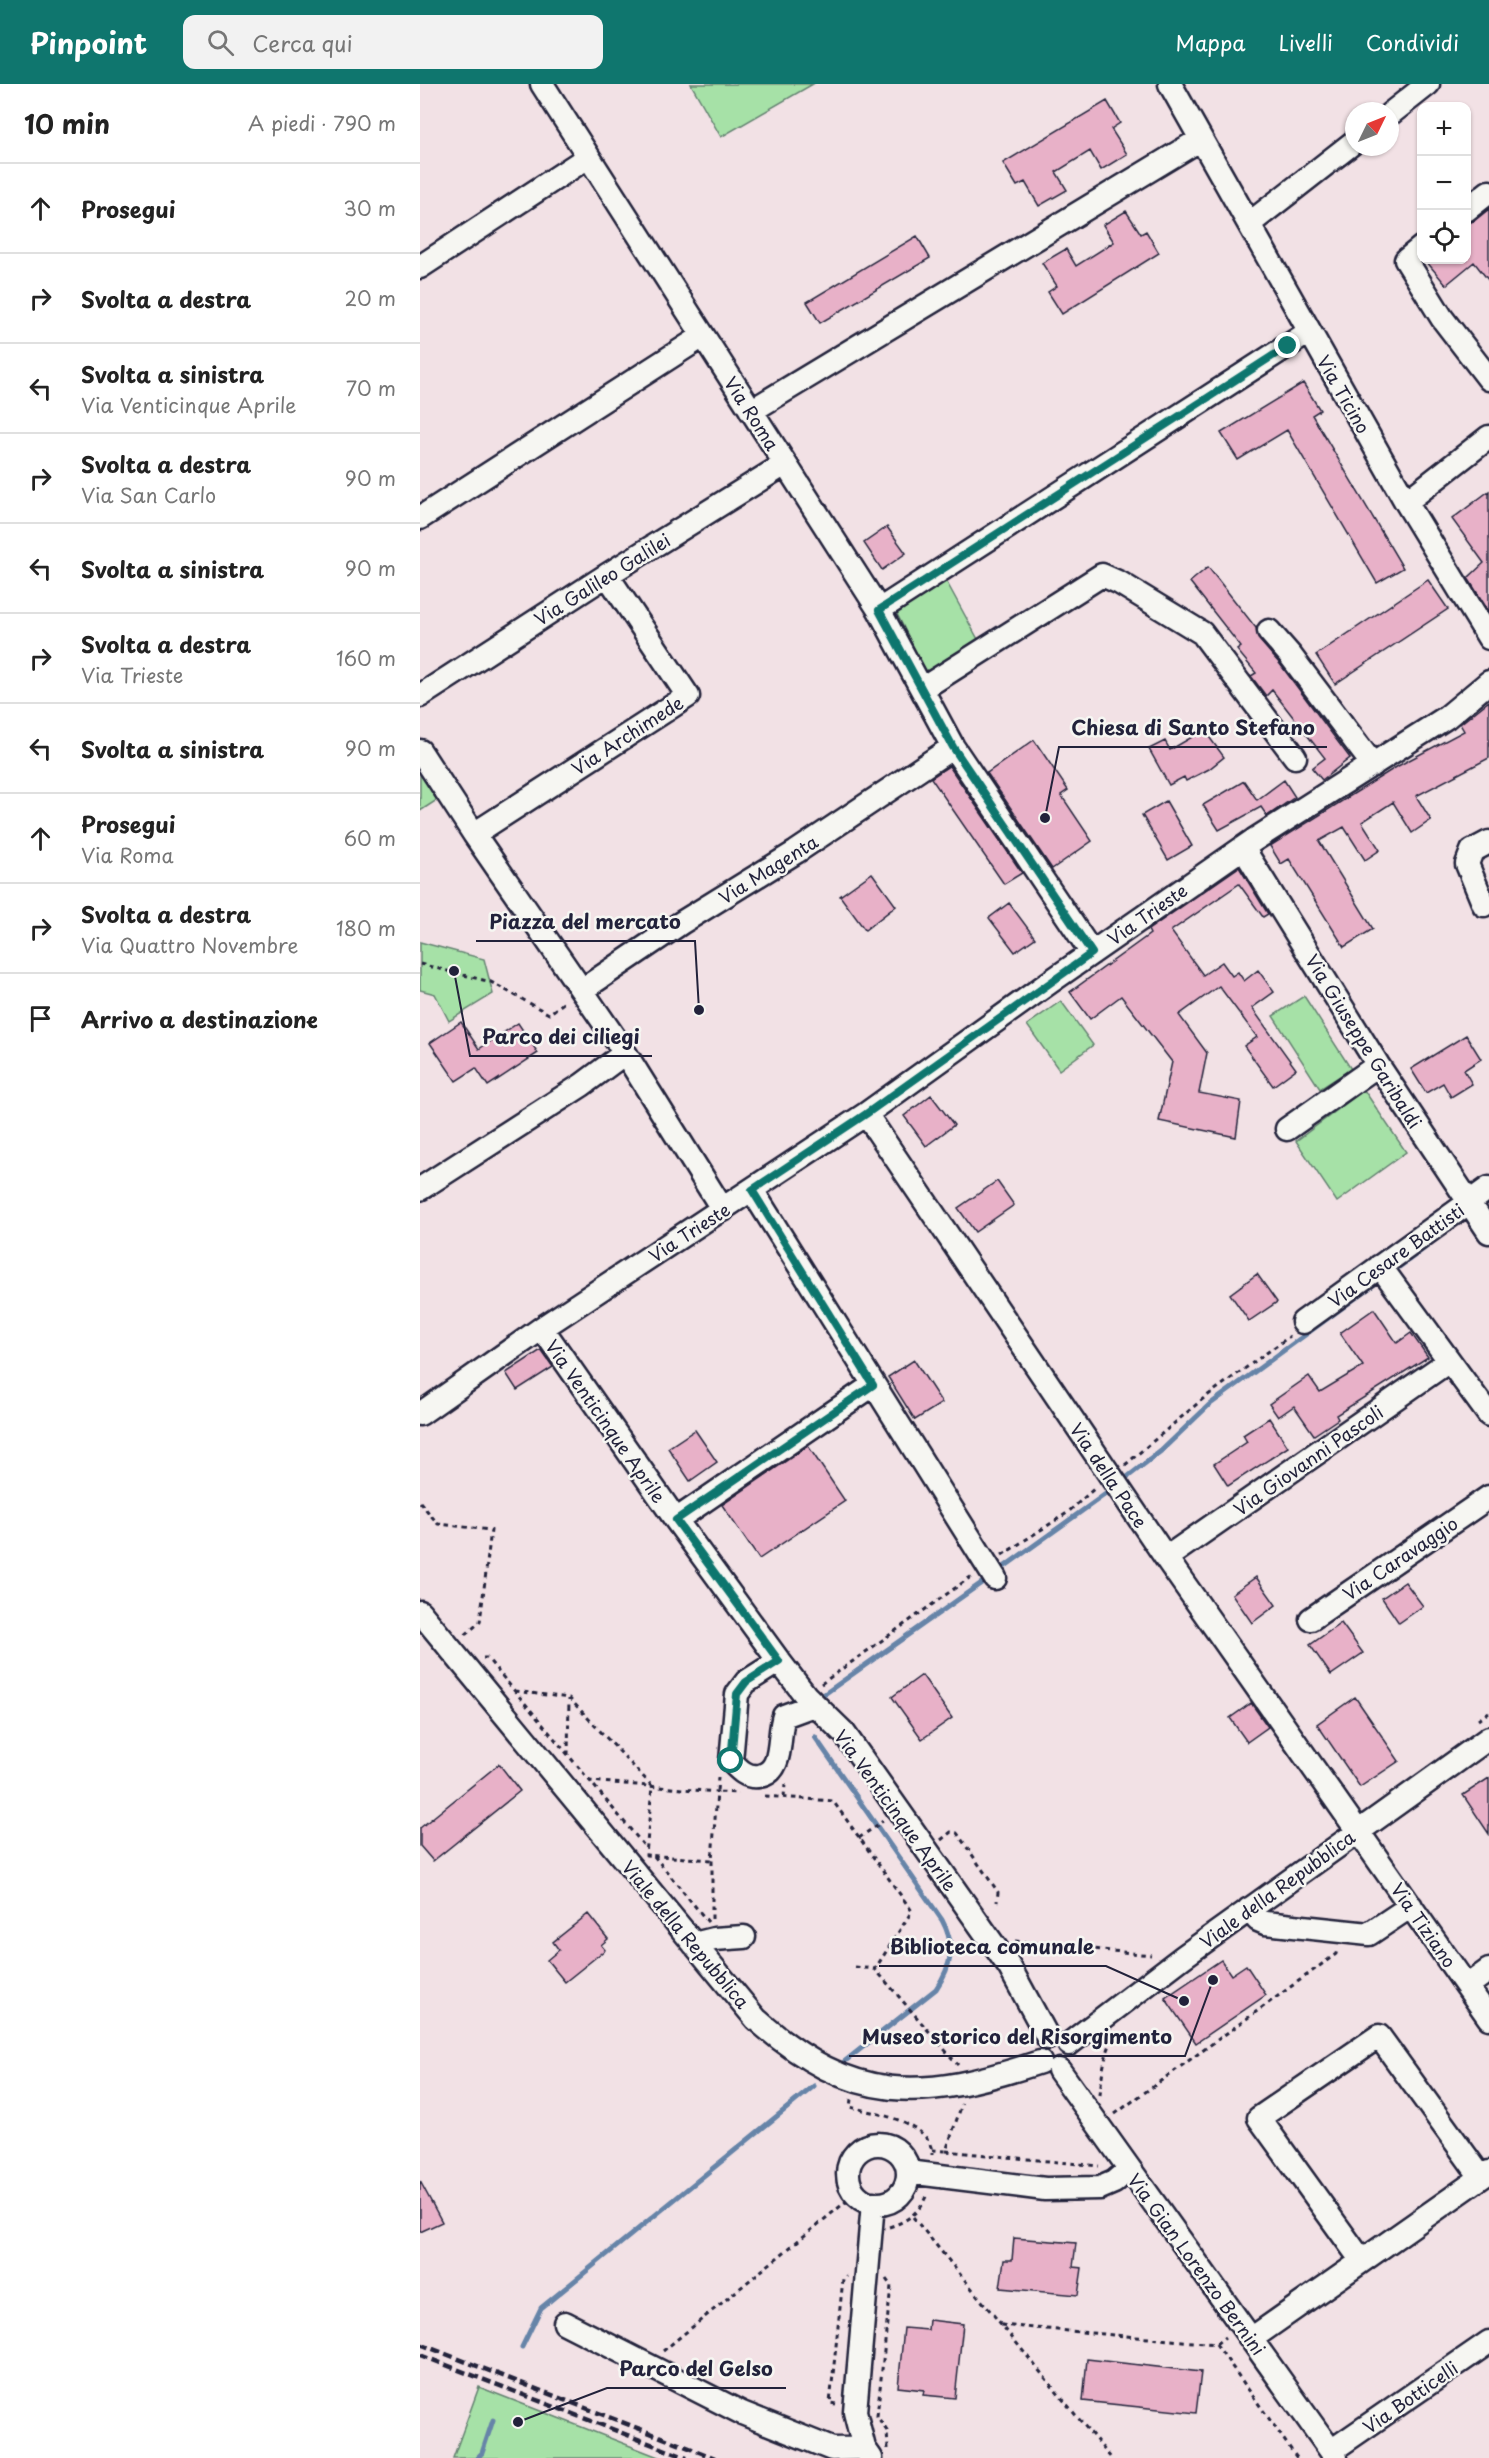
<!DOCTYPE html>
<html lang="it">
<head>
<meta charset="utf-8">
<style>
  body { margin:0; font-family:"Playpen Sans",sans-serif; background:#f2f2f2; color:#222 }
  .controls { position:absolute; right:18px; top:18px; display:grid; overflow:hidden; border-radius:12px; box-shadow:0 2px 4px #0004 }
  .controls button { width:54px; height:54px; display:grid; place-items:center; padding:0; border:0; border-bottom:2px solid #e0e0e0; background:#fff; color:#222; font:30px sans-serif }
  .compass { position:absolute; left:925px; top:18px; width:54px; height:54px; border-radius:50%; background:#fff; box-shadow:0 2px 4px #0004; rotate:47deg }
  .stop { position:absolute; width:18px; height:18px; margin:-14px; border:4px solid #0f766e; border-radius:50%; background:#fff }
  .stop.end { background:#0f766e; border-color:#fff; box-shadow:0 2px 6px #0008 }
  .list { margin:0; padding:0; list-style:none }
  h2 { display:flex; justify-content:space-between; align-items:center; height:78px; margin:0; padding:0 24px; font-size:26px }
  h2 small { font-size:20px; font-weight:400; color:#767676 }
  .list li { display:grid; grid-template-columns:39px 1fr auto; gap:18px; align-items:center; box-sizing:border-box; height:90px; padding:0 24px; border-top:2px solid #e0e0e0 }
  .list b { display:block; font-size:22px; white-space:nowrap }
  .list p { margin:0; font-size:20px; white-space:nowrap; color:#767676 }
  .list em { font-size:20px; font-style:normal; color:#767676 }
  .icon { flex:none; width:33px; height:33px; fill:none; stroke:currentColor; stroke-width:2; stroke-linecap:round; stroke-linejoin:round }
  .map { position:relative; flex:none; width:1069px; height:2374px; overflow:hidden }
  header { display:flex; align-items:center; gap:36px; box-sizing:border-box; height:84px; padding:0 30px; background:#0f766e; color:#fff }
  header strong { font-size:28px }
  nav { display:flex; gap:33px; margin-inline-start:auto; font-size:21px }
  .search { width:420px; height:54px; background:#f2f2f2; display:flex; align-items:center; gap:15px; box-sizing:border-box; padding:0 21px; border-radius:12px; color:#767676; font-size:22px }
  main { display:flex }
  aside { flex:1; background:#fff }
  .map>svg:first-child { display:block }
</style>
</head>
<body>
<header>
<strong>Pinpoint</strong>
<div class="search"><svg class="icon" aria-label="search" viewBox="0 0 24 24"><circle cx="10" cy="10" r="6"/><path d="M15 15l6 6"/></svg>Cerca qui</div>
<nav><a>Mappa</a><a>Livelli</a><a>Condividi</a></nav>
</header>
<main>
<aside>
<h2>10 min<small>A piedi · 790 m</small></h2>
<ul class="list">
<li><svg class="icon" aria-label="ahead" viewBox="0 0 24 24"><path d="M12 20V5M6 11l6-6 6 6"/></svg><div><b>Prosegui</b></div><em>30 m</em></li>
<li><svg class="icon" aria-label="right" viewBox="0 0 24 24"><path d="M7 20v-9h11M14 6l5 5-5 5"/></svg><div><b>Svolta a destra</b></div><em>20 m</em></li>
<li><svg class="icon" aria-label="left" viewBox="0 0 24 24"><path d="M17 20v-9H6M10 6l-5 5 5 5"/></svg><div><b>Svolta a sinistra</b><p>Via Venticinque Aprile</p></div><em>70 m</em></li>
<li><svg class="icon" aria-label="right" viewBox="0 0 24 24"><path d="M7 20v-9h11M14 6l5 5-5 5"/></svg><div><b>Svolta a destra</b><p>Via San Carlo</p></div><em>90 m</em></li>
<li><svg class="icon" aria-label="left" viewBox="0 0 24 24"><path d="M17 20v-9H6M10 6l-5 5 5 5"/></svg><div><b>Svolta a sinistra</b></div><em>90 m</em></li>
<li><svg class="icon" aria-label="right" viewBox="0 0 24 24"><path d="M7 20v-9h11M14 6l5 5-5 5"/></svg><div><b>Svolta a destra</b><p>Via Trieste</p></div><em>160 m</em></li>
<li><svg class="icon" aria-label="left" viewBox="0 0 24 24"><path d="M17 20v-9H6M10 6l-5 5 5 5"/></svg><div><b>Svolta a sinistra</b></div><em>90 m</em></li>
<li><svg class="icon" aria-label="ahead" viewBox="0 0 24 24"><path d="M12 20V5M6 11l6-6 6 6"/></svg><div><b>Prosegui</b><p>Via Roma</p></div><em>60 m</em></li>
<li><svg class="icon" aria-label="right" viewBox="0 0 24 24"><path d="M7 20v-9h11M14 6l5 5-5 5"/></svg><div><b>Svolta a destra</b><p>Via Quattro Novembre</p></div><em>180 m</em></li>
<li><svg class="icon" aria-label="arrive" viewBox="0 0 24 24"><path d="M6 21V4h12l-3 4 3 4H6"/></svg><div><b>Arrivo a destinazione</b></div></li>
</ul>
</aside>
<div class="map">
<svg width="1069" height="2374" viewBox="0 0 1069 2374">
  <rect width="100%" height="100%" fill="#f2e1e5"/>
  <filter id="ink" filterUnits="userSpaceOnUse"><feTurbulence type="fractalNoise" baseFrequency=".0167" numOctaves="2"/><feDisplacementMap in="SourceGraphic" scale="12" xChannelSelector="R" yChannelSelector="G"/><feConvolveMatrix kernelMatrix="1 2 1 2 8 2 1 2 1" color-interpolation-filters="sRGB"/></filter>
  <g filter="url(#ink)">
    <path fill="#a6e1a7" stroke="#648271" stroke-width="1.5" d="M271 0H393L301 53Z
      M525 495 560 559 507 590 477 530Z
      M0 687 17 716 0 727Z
      M0 858 64 875 73 910 29 937 15 910 0 906Z
      M884 912 931 985 900 1005 853 932Z
      M641 917 673 961 639 986 607 941Z
      M944 1006 986 1068 917 1118 876 1057Z
      M59 2303 241 2374H33Z"/>
    <g fill="none" stroke-linecap="round" stroke-linejoin="round">
      <path stroke="#6684a8" stroke-width="5" d="M971 1189 1009 1161
        M701 1398 741 1367 789 1321 963 1194
        M577 1488 694 1404
        M403 1611 570 1493
        M395 1653 522 1836C536 1862 532 1881 516 1905L424 1978
        M102 2263 121 2224 394 2002
        M57 2374 62 2369 73 2336"/>
    </g>
    <path fill="#e8b1c8" stroke="#22223b" stroke-width="1.5" d="M687 17 700 39 691 45 707 70 681 86 670 67 636 88 647 106 619 122 605 98 597 102 583 79Z
      M1069 125V197L1054 178 1026 201 1006 177 1047 176V139L1054 137Z
      M706 127 721 150 726 147 739 169 642 230 628 208 637 202 622 179 646 165 656 182 694 158 683 141Z
      M497 152 510 174 400 239 387 218Z
      M883 299 900 326 892 331 983 484 957 499 867 346 818 376 801 349Z
      M1069 407V528L1048 494 1064 479 1032 435Z
      M467 443 486 469 462 486 444 459Z
      M788 483 836 544 839 556 860 580 930 674 902 696 892 684 905 674 852 606 846 612 831 592 836 589 817 566 821 563 770 498Z
      M1008 496 1028 525 915 600 896 571Z
      M1069 617V674L996 712 1011 736 992 749 973 718 942 738 960 766 945 776 924 743 899 757 953 845 924 863 869 775 861 780 850 762 978 682 1044 647 1040 640Z
      M784 646 804 673 789 685 766 697 764 693 749 701 729 665 745 657 750 666Z
      M614 656 648 706 641 711 672 757 632 785 567 689Z
      M529 682 602 789 584 800 511 694Z
      M864 696 875 713 847 732 841 723 799 746 783 721 824 697 837 716Z
      M746 717 772 762 748 776 722 731Z
      M819 783 848 830 843 833 819 800 751 847 783 891 802 878 812 892 818 888 824 897 838 886 854 908 832 924 876 985 853 1002 824 962 837 953 799 902 759 931 787 969 779 1009 821 1017 816 1053 739 1037 752 978 701 912 670 935 650 908 730 850 728 846Z
      M452 789 476 822 445 846 420 812Z
      M589 819 615 854 595 868 569 834Z
      M41 938 59 965 98 939 118 969 68 1002 56 984 36 997 10 959Z
      M1046 951 1061 975 1044 986 1052 1000 1031 1013 1023 999 1006 1009 991 985Z
      M511 1011 534 1041 506 1062 484 1032Z
      M577 1097 594 1121 555 1148 538 1124Z
      M837 1190 857 1218 829 1237 810 1210Z
      M954 1225 977 1259 991 1249 1008 1273 916 1331 918 1335 894 1351 874 1322 858 1333 849 1320 889 1292 900 1308 943 1282 920 1249Z
      M121 1266 133 1283 97 1306 86 1289Z
      M494 1276 522 1319 495 1336 468 1293Z
      M849 1334 868 1363 808 1402 794 1380 827 1358 823 1351Z
      M275 1346 297 1378 270 1397 248 1364Z
      M388 1362 425 1417 339 1475 302 1421Z
      M836 1493 856 1521 832 1539 812 1510Z
      M985 1498 1003 1522 979 1539 962 1514Z
      M921 1539 943 1569 911 1591 890 1561Z
      M502 1591 532 1634 502 1655 472 1613Z
      M935 1613 979 1677 940 1703 897 1640Z
      M831 1619 848 1643 827 1658 810 1634Z
      M79 1680 100 1707 13 1777 0 1762V1744Z
      M1069 1694V1750L1043 1711Z
      M168 1830 188 1855 181 1861 185 1866 145 1898 127 1876 139 1866 133 1858Z
      M801 1876 811 1891 826 1881 846 1911 776 1959 745 1914Z
      M0 2097 22 2138 0 2148Z
      M594 2154 656 2159 653 2183 662 2184 658 2211 580 2204 584 2176H592Z
      M509 2236 543 2240 535 2314 503 2311 504 2306 478 2303 484 2244 508 2246Z
      M667 2275 781 2288 776 2329 663 2317Z"/>
    <g fill="none" stroke-linecap="round" stroke-linejoin="round">
      <g stroke="#22223b" stroke-width="27">
        <path id="minor" d="M122 0 459 526 533 663 672 869
          M750 0 986 418 1069 554
          M970 30 1008 0
          M1046 126 1069 108
          M829 140 934 58
          M1002 163 986 176 1022 234 1069 295
          M0 183 168 73
          M331 327 781 55
          M986 418 1069 353
          M0 434 283 252
          M459 526 889 248
          M849 547 870 571 953 681
          M502 605 682 491 700 499 782 549 875 673
          M0 612 187 491 365 380
          M0 667 54 750 205 969 303 1126
          M54 750 268 612 187 491
          M823 764 958 981 1069 1148
          M1064 821 1047 780 1052 767 1069 758
          M162 906 261 839 376 768 533 663
          M446 1030 746 1474 1069 1934
          M867 1045 958 981
          M0 1105 162 1001 205 969
          M332 1106 575 1494
          M960 1182 1069 1331
          M883 1238 1069 1104
          M122 1244 256 1436 359 1577 386 1612 424 1649 590 1884 628 1954
          M0 1330 122 1244 446 1030 630 898 834 756 1027 633 1069 598
          M256 1436 453 1301
          M746 1474 1029 1277
          M0 1528 336 1935C434 2022 502 2017 620 1978
          M891 1535 1069 1413
          M359 1577 326 1598 317 1610 311 1677C319 1686 327 1694 339 1692 365 1688 357 1651 364 1632L394 1621
          M829 1825 838 1836 845 1839 949 1850 991 1822
          M274 1860 294 1855 324 1853
          M1047 1902 1069 1886
          M649 1960 763 1873 1069 1654
          M639 1986 916 2374
          M428 2090a30 30 0 1 1 60 0a30 30 0 1 1-60 0Z
          M488 2088 625 2105 680 2104 694 2098 708 2086
          M942 2177 839 2034 959 1952 1061 2093
          M145 2239 322 2329 412 2365 444 2364
          M831 2255 1069 2088
          M911 2367 1069 2258
          M451 2374 444 2364 435 2328 453 2119"/>
      </g>
      <path stroke="#22223b" stroke-width="3" stroke-dasharray="4.5 4.5" stroke-linecap="butt" d="M0 880 71 898 129 930 146 917
        M705 1381 784 1314 870 1252
        M0 1418 18 1440 71 1446 60 1538 44 1552
        M582 1471 647 1429 676 1403
        M63 1574H67L226 1764
        M401 1600 552 1492
        M95 1607 149 1614 232 1702 226 1771 292 1776 297 1708 170 1697
        M1058 1636 1069 1628
        M148 1671 149 1615
        M298 1693 297 1708 318 1709
        M345 1712 413 1717 492 1827 455 1885
        M364 1713 365 1700
        M439 1754 463 1737
        M521 1756 531 1748 537 1749 578 1808 577 1818
        M234 1772 288 1838
        M292 1835V1776
        M595 1857 731 1871
        M435 1883 455 1885 538 1981
        M680 2011C682 1989 684 1970 695 1951
        M431 2015 430 2023C454 2029 513 2038 512 2071
        M695 2030 916 1870 917 1865
        M512 2066 526 2067 542 2020
        M526 2067 679 2082
        M433 2121C387 2078 457 2018 492 2069
        M493 2133 691 2374
        M469 2143C488 2137 500 2128 507 2110
        M466 2195 471 2202 457 2332 467 2347 468 2365
        M581 2241 796 2260 805 2253
        M796 2260 877 2374
        M243 2267 428 2116
        M416 2320 410 2319 423 2195 427 2192"/>
      <use href="#minor" stroke="#f6f6f2" stroke-width="22"/>
      <path stroke="#22223b" stroke-width="4.5" stroke-dasharray="9 4.5" stroke-linecap="butt" d="M0 2260 295 2374
        M0 2271 267 2374"/>
    </g>
  </g>
  <g fill="none" stroke-linecap="round" stroke-linejoin="round" filter="url(#ink)">
    <path stroke="#0f766e" stroke-width="8" d="M311 1677 317 1610 326 1598 359 1577 256 1436 453 1301 332 1106 446 1030 672 869 533 663 459 526 868 262"/>
  </g>
  <g text-anchor="middle" dominant-baseline="central" stroke-width="5" stroke-linejoin="round" paint-order="stroke">
    <g font-size="18" fill="#22223b" stroke="#f6f6f2">
      <text transform="translate(924 310) rotate(60)">Via Ticino</text>
      <text transform="translate(332 329) rotate(57)">Via Roma</text>
      <text transform="translate(182 495) rotate(-32)">Via Galileo Galilei</text>
      <text transform="translate(207 651) rotate(-33)">Via Archimede</text>
      <text transform="translate(348 785) rotate(-32)">Via Magenta</text>
      <text transform="translate(727 830) rotate(-35)">Via Trieste</text>
      <text transform="translate(944 957) rotate(58)">Via Giuseppe Garibaldi</text>
      <text transform="translate(269 1148) rotate(-33)">Via Trieste</text>
      <text transform="translate(976 1171) rotate(-36)">Via Cesare Battisti</text>
      <text transform="translate(186 1337) rotate(55)">Via Venticinque Aprile</text>
      <text transform="translate(888 1376) rotate(-35)">Via Giovanni Pascoli</text>
      <text transform="translate(689 1391) rotate(56)">Via della Pace</text>
      <text transform="translate(980 1474) rotate(-34)">Via Caravaggio</text>
      <text transform="translate(476 1726) rotate(54)">Via Venticinque Aprile</text>
      <text transform="translate(857 1805) rotate(-36)">Viale della Repubblica</text>
      <text transform="translate(1004 1841) rotate(55)">Via Tiziano</text>
      <text transform="translate(266 1850) rotate(50)">Viale della Repubblica</text>
      <text transform="translate(777 2180) rotate(54)">Via Gian Lorenzo Bernini</text>
      <text transform="translate(990 2313) rotate(-35)">Via Botticelli</text>
    </g>
  </g>
  <path fill="none" stroke="#22223b" stroke-width="2" d="M625 734L639 663H907M279 926L275 857H56M34 887L50 972H232M764 1917L686 1882H459M793 1896L765 1972H429M98 2338L187 2304H366"/>
  <g fill="#22223b" stroke="#f6f6f2" stroke-width="2">
    <circle cx="625" cy="734" r="6"/>
    <circle cx="279" cy="926" r="6"/>
    <circle cx="34" cy="887" r="6"/>
    <circle cx="764" cy="1917" r="6"/>
    <circle cx="793" cy="1896" r="6"/>
    <circle cx="98" cy="2338" r="6"/>
  </g>
  <g font-size="20" text-anchor="middle" font-weight="bold" fill="#22223b" stroke="#f6f6f2" stroke-width="5" stroke-linejoin="round" paint-order="stroke">
    <text x="773" y="651">Chiesa di Santo Stefano</text>
    <text x="165" y="845">Piazza del mercato</text>
    <text x="141" y="960">Parco dei ciliegi</text>
    <text x="572" y="1870">Biblioteca comunale</text>
    <text x="597" y="1960">Museo storico del Risorgimento</text>
    <text x="276" y="2292">Parco del Gelso</text>
  </g>
</svg>
<div class="controls">
<button>+</button>
<button>−</button>
<button><svg class="icon" aria-label="locate" viewBox="0 0 24 24"><circle cx="12" cy="12" r="6"/><path d="M12 2v4M12 18v4M2 12h4M18 12h4"/></svg></button>
</div>
<svg class="compass" viewBox="-18 -18 36 36"><path d="M0-13l5 13h-10z" fill="#e53935"/><path d="M0 13l5-13h-10z" fill="#767676"/></svg>
<div class="stop" style="left:311px;top:1677px"></div>
<div class="stop end" style="left:868px;top:262px"></div>
</div>
</main>
</body>
</html>
